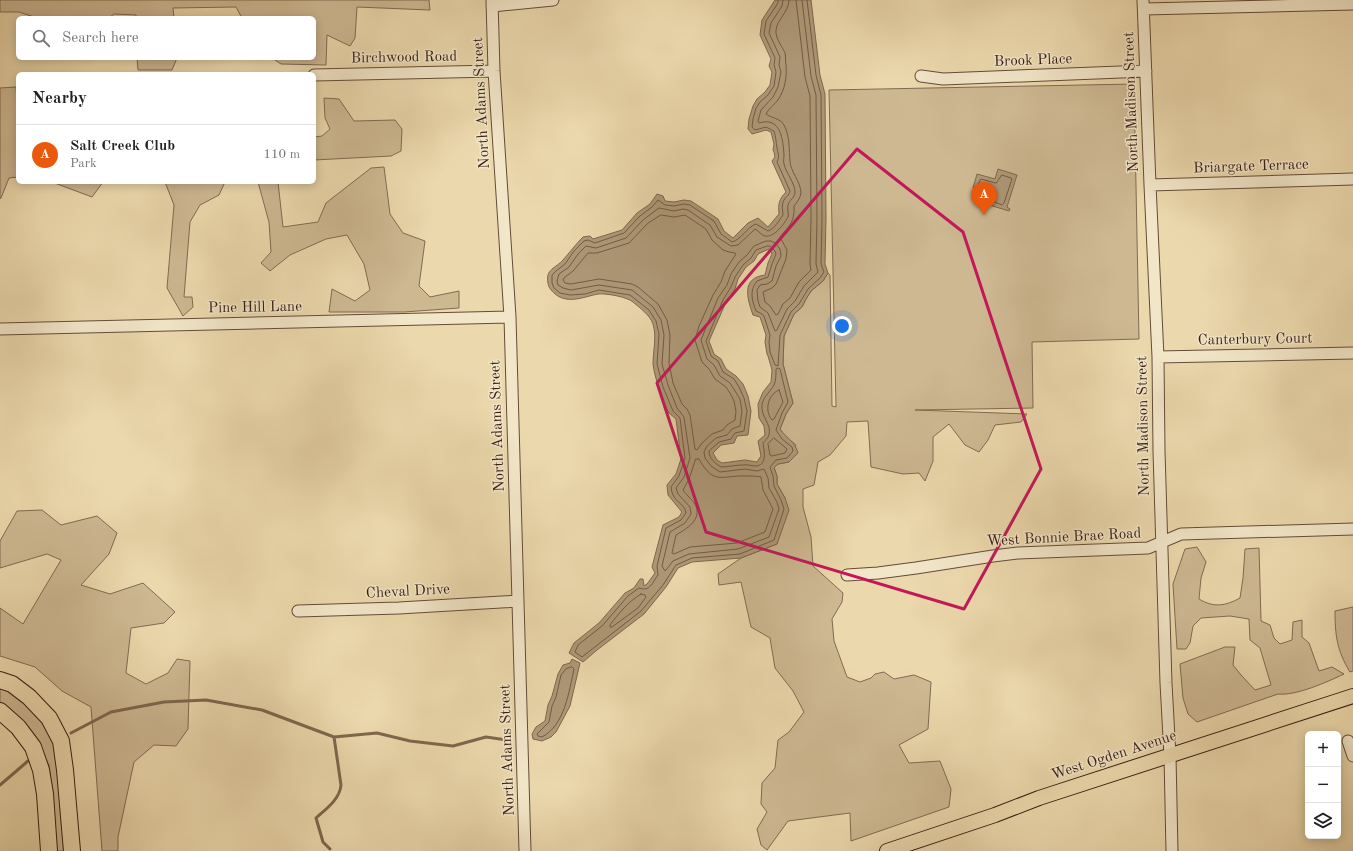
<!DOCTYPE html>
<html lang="en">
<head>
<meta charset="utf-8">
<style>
  body { margin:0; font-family:"Old Standard TT",serif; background:#f6f6f6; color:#222 }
  .controls { position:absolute; right:12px; bottom:12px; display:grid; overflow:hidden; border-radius:6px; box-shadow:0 2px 10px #0003 }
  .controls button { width:36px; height:36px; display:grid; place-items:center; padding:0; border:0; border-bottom:1px solid #e0e0e0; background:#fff; color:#222; font:20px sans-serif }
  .you { position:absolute; left:842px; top:326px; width:14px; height:14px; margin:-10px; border:3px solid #fff; border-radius:50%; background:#1a73e8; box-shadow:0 0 0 6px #1a73e833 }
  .badge { display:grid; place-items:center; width:26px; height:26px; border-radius:50%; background:#ea580c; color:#fff; font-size:13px; font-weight:700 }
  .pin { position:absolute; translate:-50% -33px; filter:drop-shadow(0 1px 2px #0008) }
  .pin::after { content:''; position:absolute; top:21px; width:14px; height:12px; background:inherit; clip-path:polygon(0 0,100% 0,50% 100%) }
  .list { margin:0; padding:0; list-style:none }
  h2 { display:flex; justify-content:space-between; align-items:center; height:52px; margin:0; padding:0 16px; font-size:17px }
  h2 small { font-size:13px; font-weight:400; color:#767676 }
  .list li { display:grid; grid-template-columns:26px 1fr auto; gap:12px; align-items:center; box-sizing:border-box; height:60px; padding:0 16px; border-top:1px solid #e0e0e0 }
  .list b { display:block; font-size:15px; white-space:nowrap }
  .list p { margin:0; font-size:13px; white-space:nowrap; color:#767676 }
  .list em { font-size:13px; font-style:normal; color:#767676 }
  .icon { flex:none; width:22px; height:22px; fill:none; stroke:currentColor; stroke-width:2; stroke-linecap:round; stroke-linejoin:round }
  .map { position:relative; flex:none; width:1353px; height:851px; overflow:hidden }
  .search { position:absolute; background:#fff; box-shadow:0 2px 10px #0003; left:16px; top:16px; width:300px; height:44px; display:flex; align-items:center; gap:10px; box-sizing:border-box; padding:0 14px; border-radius:6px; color:#767676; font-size:15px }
  .panel { position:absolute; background:#fff; box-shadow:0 2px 10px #0003; left:16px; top:72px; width:300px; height:112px; border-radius:6px }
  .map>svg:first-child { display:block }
</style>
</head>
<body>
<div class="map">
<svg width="1353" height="851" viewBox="0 0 1353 851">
  <rect width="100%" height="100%" fill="#ebd8ac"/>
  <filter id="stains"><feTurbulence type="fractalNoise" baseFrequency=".005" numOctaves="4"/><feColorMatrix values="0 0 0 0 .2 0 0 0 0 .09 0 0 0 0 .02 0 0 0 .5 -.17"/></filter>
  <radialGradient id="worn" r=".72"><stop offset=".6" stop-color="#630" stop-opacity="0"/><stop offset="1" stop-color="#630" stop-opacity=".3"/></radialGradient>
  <path fill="#cdb892" stroke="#826a52" d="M0 0H429L430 10 357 7 355 38 350 46 327 35 326 65 281 64 272 58H314V18H242L236 7 173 8 174 18H136V15L114 14 109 18H37L19 12H0Z
    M137 58H177L172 70H138Z
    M1134 84 1139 339 1032 342 1033 408 915 410 1027 414 1021 422 995 425 988 440 979 452 965 445 949 424 933 437V461L925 481 919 473 903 474 871 467 868 421 847 422 846 436 830 455 818 462 814 485 803 489V507L811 537 813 566 843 593 842 602 832 619 834 641 847 677 860 682 871 678 875 674 884 672 894 679 914 675 931 682 928 729 899 745 909 763 940 761 951 789 949 807 851 841 850 813 788 821 767 850 761 845 757 829 767 812 761 804 762 783 775 768 778 740 789 732 804 712 793 691 775 668 770 638 751 627 741 582 719 585 718 574 741 558 777 544 785 498 777 484V476L774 467 778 464 789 462 796 445 785 436 780 429 786 414 793 403 783 364 784 336 794 314 802 307 806 299 811 291 823 281 828 273 830 275 832 406 836 407 829 90Z
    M16 87 18 113V177L9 178 1 198 0 199V88Z
    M324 98 339 99 354 121 395 120 402 129 401 151 391 156 314 160V137L322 136 330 129 325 118Z
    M384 167 390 214 403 233 425 241 419 286 430 297 459 291V308L404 312H329L332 289 355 301 370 290 364 264 347 235 326 239 290 255 270 271 261 263 271 252 269 222 258 182H278L283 227 318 222 326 203 371 168Z
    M52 182H103L92 197Z
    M165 182H225L219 195 200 205 190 222 184 297H192L193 307 183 316 167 288 174 205Z
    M42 510 61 525 97 516 117 533 109 554 81 585 110 594 143 583 175 612 164 623 131 628 126 673 146 684 168 673 177 659 190 661 188 729 176 746 154 745 134 762 118 837V851H102L91 707 62 691 35 667 0 656V608L23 624 61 560 47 554 0 568V541L17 511Z
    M1197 547 1206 562 1201 578 1199 599C1214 608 1225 606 1240 598L1243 578 1245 549 1259 548 1261 621 1270 625 1274 638 1280 644 1292 640 1293 622 1302 620V637L1309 643 1319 671 1332 667 1344 674C1327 682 1296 696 1278 694L1197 722 1188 714 1183 698 1180 664 1225 647H1235L1233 665 1241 675 1255 690 1271 685 1260 648 1250 640 1249 619 1230 616 1201 618 1193 626 1190 643 1186 649H1177L1173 584 1185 549Z
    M1353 607V671L1350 672C1337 651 1335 635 1335 611Z
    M0 687C24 697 49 725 56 750 59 759 58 771 59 780 61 804 63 827 65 851H56L53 797 49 765 41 749 0 704Z"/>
  <path fill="#ae9877" stroke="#7f664e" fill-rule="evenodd" d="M775 0H811L820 75 825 94 826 218 825 264 828 273 823 281 811 291 806 299 802 307 794 314 784 336 783 364 793 403 786 414 780 429C787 439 795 441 798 453L789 462 778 464 774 468 777 476V484L785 498 789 510 777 544 741 558 692 562 678 568 666 587 644 614 597 650 583 662 569 653 574 643 599 623 625 593 634 588 640 579H643L644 586 647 584 655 573 652 567 663 525 679 517 682 512 668 495 667 485 676 474 681 459 676 419C674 417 671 415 669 413 663 403 654 375 653 364 653 350 657 338 653 324 650 315 640 308 633 302 627 297 606 293 598 294 583 297 567 305 554 293 552 291 548 287 548 283 545 269 556 268 563 260 570 252 576 244 583 237L590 236 593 239 622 230 637 213 650 204 657 194 663 196 665 201 674 202 684 200 691 201 718 219 724 231 733 238 748 223 758 218 768 227 779 214C778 204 779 199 786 192L772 161 775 157 774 152 773 150 774 144 771 132 766 130 752 134 748 129 749 119 753 106 757 99 765 92 770 85 772 72 769 66 771 59 760 35 762 20ZM769 249 772 254 768 263 765 275C741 278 747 298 753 315L760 317 766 335 765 342 767 354 768 356 772 370 771 382 763 392 758 404 759 418 764 426 765 435 758 441 761 456 757 462 745 460 722 463 717 460 713 453 721 445 734 443 737 436 748 435 751 411 748 396 743 384 736 376 726 369 721 359 714 354 709 341 726 302 735 289 738 279 746 267 754 261 758 254Z
    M998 169 1017 175 1007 207 1010 209 1009 211 986 204 989 194 973 188 977 174 995 179Z
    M572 659 580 663 570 706 556 732 551 737 542 741 533 739 532 734 536 727 545 721 548 705 552 696 558 674 563 665 570 663Z"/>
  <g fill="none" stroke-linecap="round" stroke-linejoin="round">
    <path stroke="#735a44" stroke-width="1" d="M778 0V3L766 21 764 34 775 58 774 65 776 72 774 86 768 95 760 102 756 108 753 119 752 127 755 130 766 127 774 131C776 137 776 142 777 148 778 154 780 156 777 162L790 191C789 196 786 196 784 200 781 205 783 211 783 215 779 221 774 229 768 231L756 224C747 227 741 240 732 242L721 234 714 221 690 205 684 204 674 206 665 205 658 200 652 207 640 216 624 233 595 243 588 240 584 241 574 251 565 264 556 271 552 275V283L554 288 560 293 570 295 585 294 599 290 630 295 649 310 656 321 659 334 657 364 663 387 673 411 680 418 685 458 679 476 671 487C672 502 685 503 686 513L681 520 666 528 657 566 658 575C652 583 650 592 639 588L628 596 602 626 578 645 575 652 582 657 641 611 663 585 676 565 692 558 740 554 774 540 784 509 781 500 774 486 773 476 770 467 776 460 787 458 793 451 792 447 782 439 776 430 782 413 788 402 780 369 778 368 776 369C776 374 776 381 774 385 770 392 764 396 762 404 760 416 772 424 769 435 768 438 765 441 763 443 764 450 768 466 755 466 751 466 747 464 743 465 735 465 728 467 721 467 715 463 709 459 709 451L719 442 731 439 735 433 744 431 747 411 744 398 739 387 734 379 723 372 718 361 711 356 706 341 723 300 731 287 735 277 743 265 751 258 756 250 767 246H770L775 251 776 254 772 264 768 277 757 281C749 291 752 300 756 311L762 314 764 316 770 335 769 342 770 352 775 365 778 366 780 335 791 312 799 304 808 289 820 278 824 272 821 264 822 218 821 95 816 75 807 0
      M783 0 782 6 771 23 769 33 780 57 779 65 781 72 778 87 773 97 761 110 758 121 759 123C781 116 783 140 784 155 784 158 783 161 784 164 786 173 795 183 795 192 795 198 789 200 788 205 787 209 789 213 788 217 784 224 774 238 765 236 761 235 759 231 755 229L738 245 731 246 717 237 710 225 688 210 683 209 674 211 659 208 643 220 626 238 596 248 586 246 578 254 569 267 559 274 557 281 558 285 563 288 571 290 599 285 632 290 653 307 661 320 664 335 662 364 668 385 677 408 684 417 690 458 684 477 676 488 678 494 690 507 691 514 685 523 670 532 662 566 665 571 666 570 673 561 689 554 738 549 769 537 779 509 777 502 769 488 768 478 764 469 757 471 745 469 720 472 711 466 705 458 704 452 707 446 716 438 727 435 732 429 740 426 742 411 740 399 730 383 720 376 714 365 707 359 701 340 718 298 727 285 731 274 739 262 747 255 754 246 766 241H771L775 243 780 249 781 256 776 266 772 281 767 284 760 285 757 290 758 301 760 307 768 313 775 331 777 330 787 309 795 301 804 286 818 272 816 264 817 218 816 95 811 76 802 0
      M789 0C789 12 777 19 776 30 775 38 782 46 785 53 786 57 785 61 786 65 787 78 785 89 778 100 774 105 769 108 766 114 771 118 780 118 784 125 790 136 789 150 790 161 790 171 801 182 801 193 800 199 797 202 794 206 795 222 789 226 780 237L787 250 786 259 776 284 772 288 763 292 765 302 770 306 776 315 778 314 783 304 790 298 799 282 811 270 810 264 811 218 810 96 805 77 796 0
      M1002 175 1011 178 1012 179 1004 203 1002 205 992 201 993 194 992 191 979 186 978 184 981 179 996 183Z
      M661 215 674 217 685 215 706 229 712 240 723 250 729 252 735 253 736 254 725 271 721 282 713 295 699 326 695 340 702 362 709 369 715 379 726 387 730 393 734 401 736 411 735 420 727 425 723 430 712 434 702 443 697 450 695 449 690 415 687 409 682 404 673 383 669 363 670 335 667 320 658 304 638 287 632 284 599 279 571 284 565 283 563 280 564 278 573 271 588 253H597L629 243 647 224Z
      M779 390 783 402 774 419 772 420C764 411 768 394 779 390Z
      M774 438 787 449 785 453 772 456 770 455 768 444Z
      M696 459H699C714 486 722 475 746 476 751 476 757 476 761 477L763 490 773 509 765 532 737 543 690 547 674 554 672 553 676 535C686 529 703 520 695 504 692 499 686 495 683 490L689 479Z
      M641 594 645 595 646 597 638 608 612 627H610V625C619 613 628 602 641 594Z
      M572 667 574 669C569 691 565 725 542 737L538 736 537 734 549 722 552 706 556 697 561 675 566 669Z"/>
    <path stroke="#7f664e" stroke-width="3" d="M71 733 111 712 164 702 206 700 262 710 334 737 377 733 410 741 453 746 486 737 507 740
      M0 785 28 761
      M330 849 323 842 316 818C326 809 340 799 341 785L334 737"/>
    <g stroke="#654b38" stroke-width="13">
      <path id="minor" d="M492 0 494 71 510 317 525 851
        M1143 0 1150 185 1158 357 1159 451 1166 683 1170 756 1172 851
        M492 6 553 0
        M1144 9 1353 4
        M314 75 494 71
        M921 76 943 79 1146 71
        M1150 185 1353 179
        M0 329 510 317
        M1158 357 1353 353
        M847 575 878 573 916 568 993 556 1018 553 1148 548 1181 534 1353 529
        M298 611 399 608 518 601
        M1348 741 1353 756"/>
    </g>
    <g stroke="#381c11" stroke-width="16">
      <path id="major" d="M887 851 995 815 1039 798 1353 696"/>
    </g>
    <g stroke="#381c11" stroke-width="18">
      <path id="highway" d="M0 680 12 684 29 697 49 718 61 741 65 770 72 851
        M0 711 18 727 33 747 41 770 45 794 49 851"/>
    </g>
    <use href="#minor" stroke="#f2e6c9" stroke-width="11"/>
    <use href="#major" stroke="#ebd8ac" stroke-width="14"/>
    <use href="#highway" stroke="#ebd8ac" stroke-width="16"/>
  </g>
  <path fill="none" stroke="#c2185b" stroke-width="3" stroke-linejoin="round" d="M857 149 963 232 1041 469 964 609 706 532 657 383Z"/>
  <g text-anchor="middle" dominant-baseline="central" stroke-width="3" stroke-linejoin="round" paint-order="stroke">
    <g font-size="15" fill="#381c11" stroke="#f2e6c9">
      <text transform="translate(404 58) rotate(-1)">Birchwood Road</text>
      <text transform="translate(1033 61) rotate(-2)">Brook Place</text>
      <text transform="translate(1132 102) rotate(-92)">North Madison Street</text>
      <text transform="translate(482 103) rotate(-93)">North Adams Street</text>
      <text transform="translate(1251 167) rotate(-2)">Briargate Terrace</text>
      <text transform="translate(255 308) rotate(-1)">Pine Hill Lane</text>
      <text transform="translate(1255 340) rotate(-1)">Canterbury Court</text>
      <text transform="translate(498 426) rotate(-92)">North Adams Street</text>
      <text transform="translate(1144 426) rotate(-91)">North Madison Street</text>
      <text transform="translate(1064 538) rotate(-3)">West Bonnie Brae Road</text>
      <text transform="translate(408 592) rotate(-3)">Cheval Drive</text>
      <text transform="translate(508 750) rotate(-92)">North Adams Street</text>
      <text transform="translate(1114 756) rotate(-18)">West Ogden Avenue</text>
    </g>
  </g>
  <rect width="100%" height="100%" filter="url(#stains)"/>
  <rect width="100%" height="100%" fill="url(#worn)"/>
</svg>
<div class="controls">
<button>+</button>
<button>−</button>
<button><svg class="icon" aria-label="layers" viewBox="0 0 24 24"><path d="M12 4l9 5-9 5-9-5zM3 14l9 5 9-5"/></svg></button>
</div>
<div class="you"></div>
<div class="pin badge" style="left:984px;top:215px">A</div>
<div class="search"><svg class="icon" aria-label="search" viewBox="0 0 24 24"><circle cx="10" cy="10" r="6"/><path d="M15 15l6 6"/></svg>Search here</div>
<section class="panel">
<h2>Nearby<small></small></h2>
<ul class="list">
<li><span class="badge">A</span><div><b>Salt Creek Club</b><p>Park</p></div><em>110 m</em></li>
</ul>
</section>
</div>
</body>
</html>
